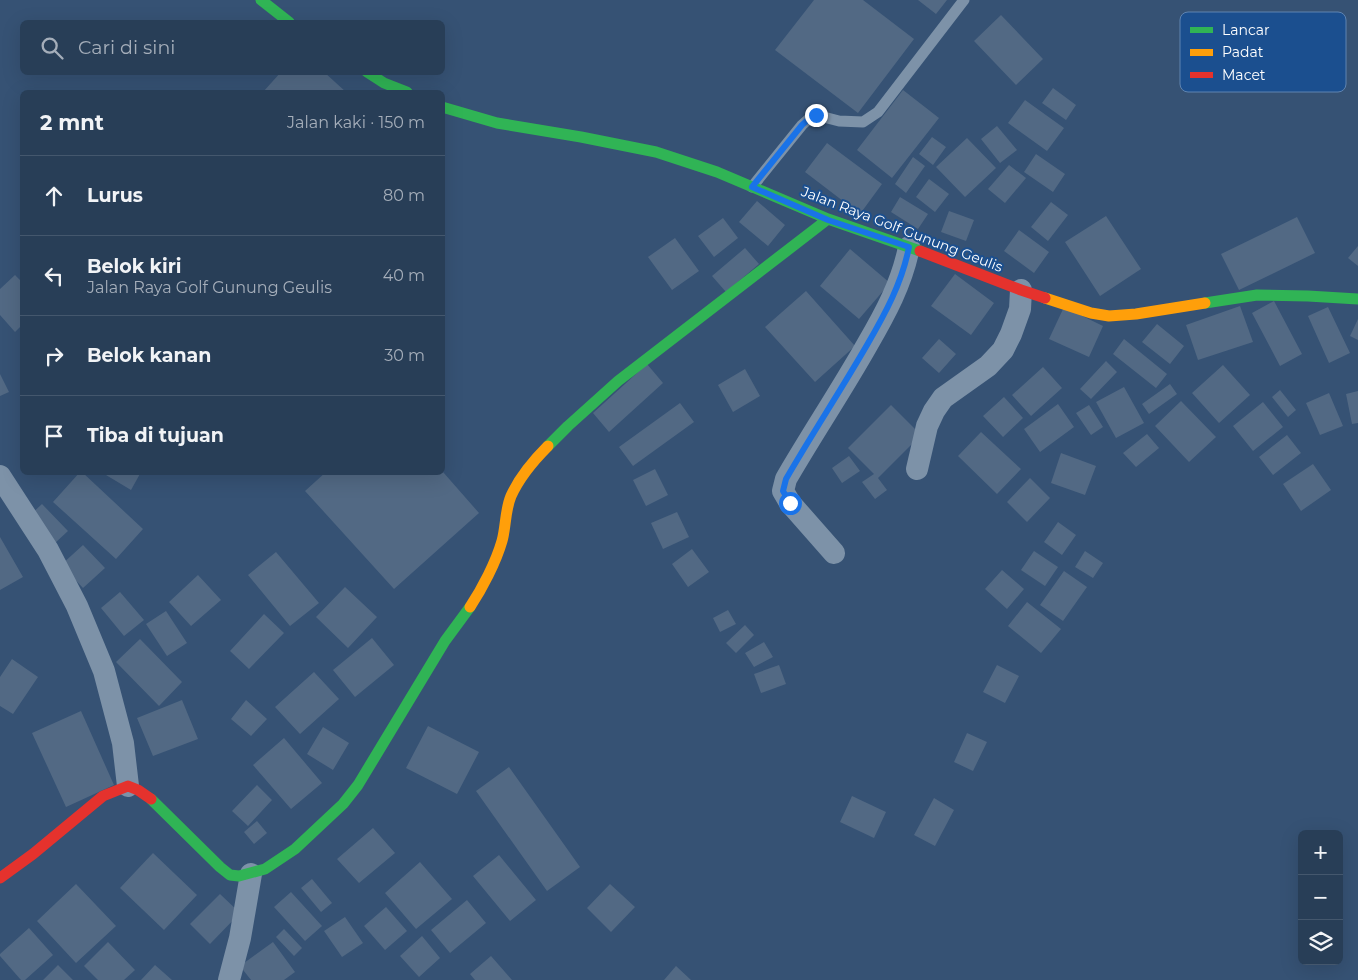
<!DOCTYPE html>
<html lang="id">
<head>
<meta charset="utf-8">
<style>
  body { margin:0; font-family:Montserrat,sans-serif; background:#30455d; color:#f1f3f6 }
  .controls { position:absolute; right:15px; bottom:15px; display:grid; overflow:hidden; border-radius:8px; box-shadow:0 5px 20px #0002 }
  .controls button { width:45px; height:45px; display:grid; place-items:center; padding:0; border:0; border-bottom:1px solid #44576d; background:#283e57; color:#f1f3f6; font:25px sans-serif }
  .stop { position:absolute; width:15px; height:15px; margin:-11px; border:4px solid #1a73e8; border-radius:50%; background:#fff }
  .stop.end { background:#1a73e8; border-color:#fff; box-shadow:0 1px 5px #0008 }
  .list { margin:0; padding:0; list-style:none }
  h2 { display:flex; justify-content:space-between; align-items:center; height:65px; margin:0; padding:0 20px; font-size:21px }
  h2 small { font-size:16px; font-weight:400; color:#a5aeba }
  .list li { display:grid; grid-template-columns:32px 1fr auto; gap:15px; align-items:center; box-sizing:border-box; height:80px; padding:0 20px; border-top:1px solid #44576d }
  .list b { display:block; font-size:19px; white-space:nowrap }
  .list p { margin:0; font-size:16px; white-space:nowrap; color:#a5aeba }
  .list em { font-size:16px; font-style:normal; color:#a5aeba }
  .icon { flex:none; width:28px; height:28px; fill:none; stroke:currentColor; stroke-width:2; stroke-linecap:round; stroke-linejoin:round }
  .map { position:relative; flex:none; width:1358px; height:980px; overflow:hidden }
  .search { position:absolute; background:#283e57; box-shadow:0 5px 20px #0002; left:20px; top:20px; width:425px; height:55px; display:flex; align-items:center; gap:12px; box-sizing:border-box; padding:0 18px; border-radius:8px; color:#a5aeba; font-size:19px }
  .panel { position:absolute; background:#283e57; box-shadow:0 5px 20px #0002; left:20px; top:90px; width:425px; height:385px; border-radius:8px }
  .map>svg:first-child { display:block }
</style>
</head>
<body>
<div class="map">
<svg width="1358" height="980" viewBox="0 0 1358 980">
  <rect width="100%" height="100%" fill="#365274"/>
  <path fill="#526984" d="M814 0H863L914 39 858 113 775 50Z
    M918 0H947L936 14Z
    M1001 15 1043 59 1016 85 974 41Z
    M281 72H324L346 92H263Z
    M1053 88 1076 105 1066 120 1042 103Z
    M903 90 939 118 892 178 857 150Z
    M1025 100 1064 128 1047 151 1008 123Z
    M997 126 1017 150 1000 163 981 139Z
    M932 137 946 147 933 165 919 154Z
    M967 138 996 168 965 197 936 167Z
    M827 143 882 184 860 214 805 172Z
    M1036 154 1065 174 1053 192 1024 172Z
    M913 157 925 166 906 193 895 184Z
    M1009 165 1026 178 1005 203 988 189Z
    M929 179 949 194 935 212 916 197Z
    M900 197 928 214 918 229 891 212Z
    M757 201 785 225 768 246 739 222Z
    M1051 202 1068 215 1048 241 1031 227Z
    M949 211 974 220 966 241 941 232Z
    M1106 216 1141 269 1100 296 1065 242Z
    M1297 217 1315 253 1239 290 1221 254Z
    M723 218 738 238 714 257 698 236Z
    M1019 230 1049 252 1034 273 1004 251Z
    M675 238 699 271 672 290 648 257Z
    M1358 246V266L1348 258Z
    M745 248 759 264 726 292 712 276Z
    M850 249 890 283 859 319 820 286Z
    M955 274 994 303 971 335 931 306Z
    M15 275 22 282V325L15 332 0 315V289Z
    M806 291 855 346 815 382 765 327Z
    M1274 301 1302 354 1280 366 1252 313Z
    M1240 306 1253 342 1198 360 1186 325Z
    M1064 307 1103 326 1089 357 1049 339Z
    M1328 307 1350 353 1329 363 1308 316Z
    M1358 319V340L1350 336Z
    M1157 324 1184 346 1170 364 1142 342Z
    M939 339 956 354 939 373 922 358Z
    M1124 339 1167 374 1156 388 1113 354Z
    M1106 361 1117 372 1091 399 1080 389Z
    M647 364 663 383 609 432 593 413Z
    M1223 365 1250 395 1219 423 1192 393Z
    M1043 367 1062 388 1031 416 1012 395Z
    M745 369 760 396 733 412 718 385Z
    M0 374 9 392 0 396Z
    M1170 384 1177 394 1149 414 1142 404Z
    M1124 387 1144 423 1116 438 1096 402Z
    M1280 390 1296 410 1288 417 1272 397Z
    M1358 391V423L1352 424 1346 394Z
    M1329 393 1343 426 1320 435 1306 403Z
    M1004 397 1023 418 1003 437 983 416Z
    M1181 401 1216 437 1189 462 1155 426Z
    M1263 402 1283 427 1253 451 1233 426Z
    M680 403 694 422 633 466 619 447Z
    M1058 404 1074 427 1040 452 1024 429Z
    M891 405 921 435 878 478 887 490 875 499 862 482 874 474 848 448Z
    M1089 405 1103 427 1091 435 1076 413Z
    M981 432 1021 469 997 494 958 456Z
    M1147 434 1159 448 1136 467 1123 453Z
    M1287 435 1301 453 1273 475 1259 457Z
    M1061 453 1096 466 1085 495 1051 483Z
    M849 456 860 471 842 483 832 468Z
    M1313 464 1331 490 1301 511 1283 484Z
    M655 469 668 495 646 506 633 480Z
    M80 472H82L143 529 116 559 53 502Z
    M101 472H141L131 490Z
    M326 472H443L479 513 394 589 305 491Z
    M1030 478 1050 498 1027 522 1007 502Z
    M42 504 68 531 54 544 28 517Z
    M677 512 689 537 663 549 651 523Z
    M1058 522 1076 535 1062 555 1044 542Z
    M0 537 23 577 0 590Z
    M83 545 105 568 83 588 61 565Z
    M692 549 709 572 688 587 672 564Z
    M1034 551 1058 567 1045 586 1021 570Z
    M1085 551 1103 563 1093 578 1075 567Z
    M276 552 319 603 290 626 248 575Z
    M1002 570 1024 589 1007 609 985 589Z
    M1064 571 1087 587 1063 621 1040 605Z
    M198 575 221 600 191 626 169 602Z
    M345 587 377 617 348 648 316 617Z
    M120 592 144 620 124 636 101 608Z
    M1027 602 1061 629 1041 653 1008 626Z
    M728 610 736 624 720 632 713 618Z
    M166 611 187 643 167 656 146 624Z
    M264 614 284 633 249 669 230 651Z
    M745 625 754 635 736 653 726 643Z
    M372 638 394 665 355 697 333 670Z
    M140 639 182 682 159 706 116 662Z
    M764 642 773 657 754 667 745 653Z
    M12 659 38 677 13 714 0 706V677Z
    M779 665 786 684 761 693 754 674Z
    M997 665 1019 676 1005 703 983 692Z
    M314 672 339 699 300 734 275 707Z
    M182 700 198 739 153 756 137 718Z
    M246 700 267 719 251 736 231 719Z
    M81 711 114 785 66 807 32 733Z
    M428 726 479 752 457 794 406 768Z
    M323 727 349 743 333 770 307 754Z
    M967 733 987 742 973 771 954 762Z
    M284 738 322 783 291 809 253 765Z
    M509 767 580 867 547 891 476 791Z
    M257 785 272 800 248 826 232 811Z
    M852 796 886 812 874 838 840 822Z
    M934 798 954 810 935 846 914 835Z
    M257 821 267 833 254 844 244 832Z
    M373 828 395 853 359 883 337 859Z
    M153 853 197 895 164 930 120 888Z
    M499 855 536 900 510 921 473 876Z
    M420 862 452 899 416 929 385 893Z
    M312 879 332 903 321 912 301 888Z
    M76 884 116 926 76 963 37 921Z
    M610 884 635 907 611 932 587 908Z
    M291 892 322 926 305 941 274 907Z
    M220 894 240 913 210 944 190 924Z
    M467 900 486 923 450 953 431 930Z
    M386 907 407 931 385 950 364 926Z
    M345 917 363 943 342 957 324 931Z
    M29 928 53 955 25 980H21L0 956V954Z
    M284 929 302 948 294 956 276 937Z
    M422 936 440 958 419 977 400 956Z
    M108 942 135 970 124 980H98L84 966Z
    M273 942 295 972 284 980H251L240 966Z
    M491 956 512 980H475L470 974Z
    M58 965 73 980H43Z
    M155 965 172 980H141Z
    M676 966 691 980H664Z"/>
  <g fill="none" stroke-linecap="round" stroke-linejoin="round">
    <path stroke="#7d92a8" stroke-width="11" d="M752 187 802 125 812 116 816 115 839 121 863 122 878 112 964 0"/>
    <path stroke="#7d92a8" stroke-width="22" d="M917 469 927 426 934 411 943 398 988 366 1003 350 1011 334 1020 309 1021 290
      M0 476 48 550 77 606 104 671 123 743 128 786
      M834 553 790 503 783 491 786 479C812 434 841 391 867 345 885 314 902 283 909 247
      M229 980 240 938 251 874"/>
    <path stroke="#30b455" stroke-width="11" d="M261 0 289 22
      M367 72 384 83 407 92
      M442 107 497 123 581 137 656 152 717 172 828 219 920 251
      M1205 303 1257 295 1308 296 1358 299
      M548 446 568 426 618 381 828 219
      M151 799 220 867 230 875 239 876 265 869 295 849 343 804 358 785 445 641 470 607"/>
    <path stroke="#ff9f0a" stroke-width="11" d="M1045 298 1091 313 1109 316 1136 314 1205 303
      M470 607C482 589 496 562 502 541 506 527 505 510 511 496 520 476 533 461 548 446"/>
    <path stroke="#e5322d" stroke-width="11" d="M920 251 1021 290 1045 298
      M0 878 33 854 103 796 128 786 138 790 151 799"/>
  </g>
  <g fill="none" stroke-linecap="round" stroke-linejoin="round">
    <path stroke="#1a73e8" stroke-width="6" d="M790 503 783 491 786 479C812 434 841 390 867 345 885 314 902 283 909 247L828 220 752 187 802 125 812 116 816 115"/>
  </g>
  <g text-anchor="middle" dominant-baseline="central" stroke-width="4" stroke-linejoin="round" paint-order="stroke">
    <g font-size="14" fill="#fff" stroke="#1b4f8f">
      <text transform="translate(902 229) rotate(21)">Jalan Raya Golf Gunung Geulis</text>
    </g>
  </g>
  <rect x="1180" y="12" width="166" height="80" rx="8" fill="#1b4f8f" stroke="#5f84b1" stroke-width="1"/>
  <rect x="1190" y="27" width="23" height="6" fill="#30b455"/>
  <rect x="1190" y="49" width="23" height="7" fill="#ff9f0a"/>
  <rect x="1190" y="72" width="23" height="6" fill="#e5322d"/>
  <g font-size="14" fill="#fff">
    <text x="1222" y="35">Lancar</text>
    <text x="1222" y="57">Padat</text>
    <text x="1222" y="80">Macet</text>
  </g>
</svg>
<div class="controls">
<button>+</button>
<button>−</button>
<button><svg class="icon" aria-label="layers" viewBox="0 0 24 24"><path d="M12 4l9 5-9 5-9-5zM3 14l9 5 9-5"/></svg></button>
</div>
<div class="stop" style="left:790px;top:503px"></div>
<div class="stop end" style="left:816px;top:115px"></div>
<div class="search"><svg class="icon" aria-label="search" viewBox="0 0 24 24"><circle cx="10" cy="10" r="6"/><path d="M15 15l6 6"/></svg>Cari di sini</div>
<section class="panel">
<h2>2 mnt<small>Jalan kaki · 150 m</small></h2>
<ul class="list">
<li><svg class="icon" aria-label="ahead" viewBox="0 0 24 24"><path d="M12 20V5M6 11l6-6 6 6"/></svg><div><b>Lurus</b></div><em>80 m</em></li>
<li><svg class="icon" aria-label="left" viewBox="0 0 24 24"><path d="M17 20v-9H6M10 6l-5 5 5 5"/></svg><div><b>Belok kiri</b><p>Jalan Raya Golf Gunung Geulis</p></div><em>40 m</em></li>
<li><svg class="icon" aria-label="right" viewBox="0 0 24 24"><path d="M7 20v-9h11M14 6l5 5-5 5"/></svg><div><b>Belok kanan</b></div><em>30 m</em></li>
<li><svg class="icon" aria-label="arrive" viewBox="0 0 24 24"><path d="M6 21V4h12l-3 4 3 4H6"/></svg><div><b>Tiba di tujuan</b></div></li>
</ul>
</section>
</div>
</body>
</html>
